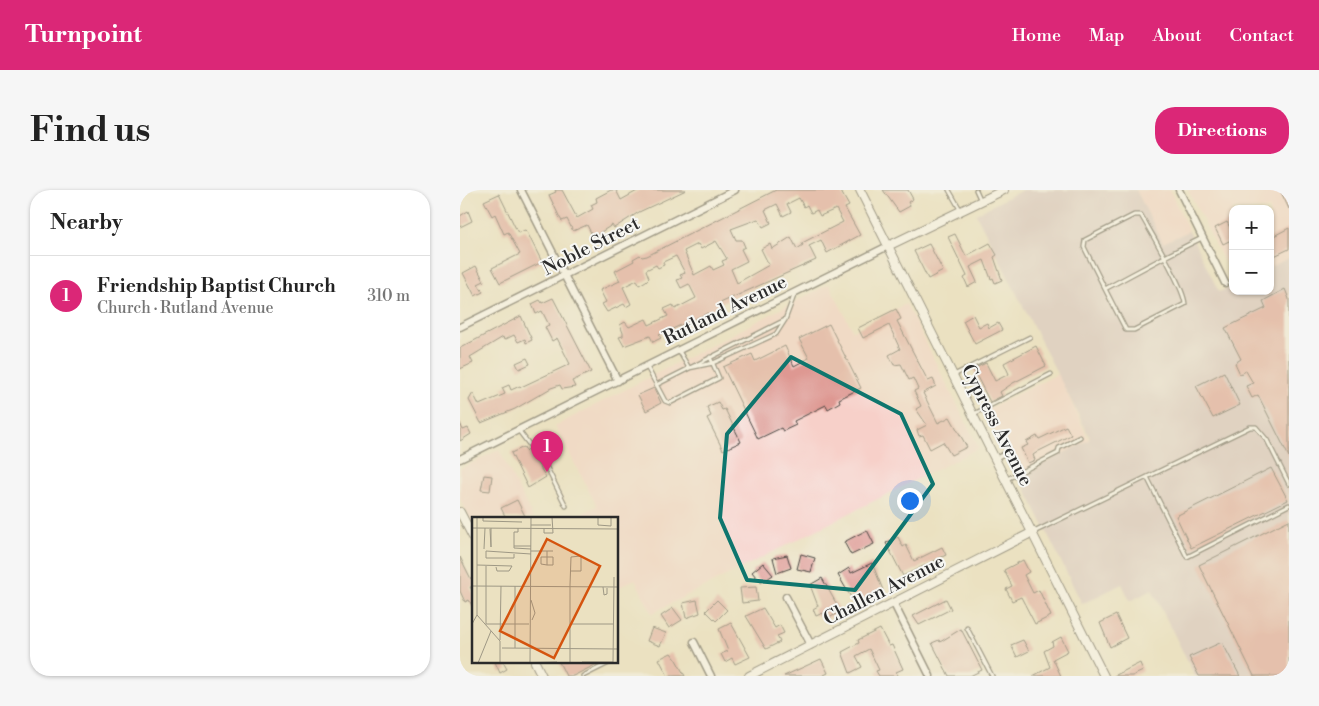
<!DOCTYPE html>
<html lang="en">
<head>
<meta charset="utf-8">
<style>
  body { margin:0; font-family:"Libre Bodoni",serif; background:#f6f6f6; color:#222 }
  .controls { position:absolute; right:15px; top:15px; display:grid; overflow:hidden; border-radius:10px; box-shadow:0 1px 4px #0004 }
  .controls button { width:45px; height:45px; display:grid; place-items:center; padding:0; border:0; border-bottom:1px solid #e0e0e0; background:#fff; color:#222; font:25px sans-serif }
  .you { position:absolute; left:449px; top:310px; width:18px; height:18px; margin:-12px; border:4px solid #fff; border-radius:50%; background:#1a73e8; box-shadow:0 0 0 8px #1a73e833 }
  .badge { display:grid; place-items:center; width:32px; height:32px; border-radius:50%; background:#db2777; color:#fff; font-size:16px; font-weight:700 }
  .pin { position:absolute; translate:-50% -41px; filter:drop-shadow(0 1px 2px #0008) }
  .pin::after { content:''; position:absolute; top:26px; width:18px; height:15px; background:inherit; clip-path:polygon(0 0,100% 0,50% 100%) }
  .list { margin:0; padding:0; list-style:none }
  h2 { display:flex; justify-content:space-between; align-items:center; height:65px; margin:0; padding:0 20px; font-size:21px }
  h2 small { font-size:16px; font-weight:400; color:#767676 }
  .list li { display:grid; grid-template-columns:32px 1fr auto; gap:15px; align-items:center; box-sizing:border-box; height:80px; padding:0 20px; border-top:1px solid #e0e0e0 }
  .list b { display:block; font-size:19px; white-space:nowrap }
  .list p { margin:0; font-size:16px; white-space:nowrap; color:#767676 }
  .list em { font-size:16px; font-style:normal; color:#767676 }
  .map { position:relative; flex:none; width:829px; height:486px; overflow:hidden; border-radius:20px }
  header { display:flex; align-items:center; gap:30px; box-sizing:border-box; height:70px; padding:0 25px; background:#db2777; color:#fff }
  header strong { font-size:24px }
  nav { display:flex; gap:28px; margin-inline-start:auto; font-size:18px }
  .intro { display:flex; align-items:center; justify-content:space-between; box-sizing:border-box; height:120px; padding:0 30px }
  h1 { margin:0; font-size:35px }
  .button { padding:12px 22px; border-radius:20px; background:#db2777; color:#fff; font-size:18px; font-weight:700 }
  main { display:flex; gap:30px; padding:0 30px }
  aside { flex:1; background:#fff; border-radius:20px; box-shadow:0 1px 4px #0004 }
  .map>svg:first-child { display:block }
</style>
</head>
<body>
<header>
<strong>Turnpoint</strong>
<nav><a>Home</a><a>Map</a><a>About</a><a>Contact</a></nav>
</header>
<div class="intro"><h1>Find us</h1><a class="button">Directions</a></div>
<main>
<aside>
<h2>Nearby<small></small></h2>
<ul class="list">
<li><span class="badge">1</span><div><b>Friendship Baptist Church</b><p>Church · Rutland Avenue</p></div><em>310 m</em></li>
</ul>
</aside>
<div class="map">
<svg width="829" height="486" viewBox="0 0 829 486">
  <rect width="100%" height="100%" fill="#f6f6f2"/>
  <filter id="ink" filterUnits="userSpaceOnUse"><feTurbulence type="fractalNoise" baseFrequency=".02" numOctaves="2"/><feDisplacementMap in="SourceGraphic" scale="10" xChannelSelector="R" yChannelSelector="G"/><feConvolveMatrix kernelMatrix="1 2 1 2 8 2 1 2 1" color-interpolation-filters="sRGB"/></filter>
  <filter id="wash" filterUnits="userSpaceOnUse"><feTurbulence type="fractalNoise" baseFrequency=".0096" numOctaves="4" result="noise"/><feDisplacementMap in="SourceGraphic" scale="20" xChannelSelector="R" yChannelSelector="G"/><feGaussianBlur stdDeviation="1.12" result="paint"/><feColorMatrix in="noise" values="0 0 0 0 0 0 0 0 0 0 0 0 0 0 0 0 0 1.4 0 .05"/><feComposite in="paint" operator="in"/></filter>
  <g filter="url(#wash)">
    <rect width="100%" height="100%" fill="#ebe1c1"/>
    <path fill="#f7d0c9" d="M676 0H710L729 41 703 53Z
      M728 0H829V68L810 77V19H773V89Z
      M369 94 393 141 446 114 519 258 192 423 175 389 158 398V328H114L137 316 95 236Z
      M598 184 629 250 559 286 524 221Z
      M39 260 73 328H14V336L0 309V279Z"/>
    <path fill="#d2bec1" d="M562 0H676L703 53 729 41 759 102 773 95V101H810V77L829 68V486H735L692 400 670 411 662 394 622 414 559 286 629 250V246L516 24Z"/>
    <g id="blocks">
      <path fill="#de9892" fill-rule="evenodd" d="M95 0H102L117 28 133 19 131 15 137 12 136 8 151 0H156L161 10 179 0H226L179 22 154 38 152 35 133 47 127 35 113 41 107 29 102 31 100 28 89 5 96 2Z
        M316 0H380L389 16 385 18 400 45 367 63 361 50 349 56 356 70 258 114 262 123 251 128 248 123 199 145 201 148 193 152 190 146 164 156 159 147 163 146V143L160 135 165 132 169 137 186 129 189 135 208 126 204 119 213 115 215 119 236 108 229 94 221 98 217 90 222 88 220 85 225 83 216 66 203 72 204 75 198 78 196 75 186 80 189 88 186 91 179 95 177 90 163 97 171 114 166 117 164 114 147 122 142 114 146 112 140 100 160 91 155 81 174 71 173 69 180 65 182 67 187 66ZM339 8 344 17 347 15 351 23 357 20 360 26 376 19 383 32 342 53 343 55 337 59 331 47 312 59 310 54 301 59 309 75 277 93 271 79 287 71 281 59 285 57 282 50H276L271 39 298 29 303 37 311 33 305 20 317 14 323 26 331 22 327 14ZM256 51 267 69 262 71 264 75 253 80 251 76 234 85 224 61 238 54 241 59Z
        M423 0H448L453 9 448 12 450 16 439 22Z
        M820 0H829V19Z
        M39 4 58 43 65 40 67 42 82 72 40 93 32 78 60 64 48 42 44 44 35 24 32 26 24 11Z
        M8 21 12 31 0 37V26Z
        M767 32 773 43V49L763 54 755 38Z
        M829 38V59L810 68V48Z
        M495 44 506 66 530 53 537 65 534 67 542 90 535 93 533 88 531 89 524 70 510 77 517 92 508 97 504 88 507 86 488 47Z
        M469 54 483 81 468 89 454 61Z
        M16 76 24 91 18 94 23 102 15 106 3 83Z
        M825 99 829 109V267L798 205 792 208 786 196 793 193 786 181 780 184 775 173 781 169 765 138 806 118 803 111Z
        M93 108 131 182 112 191 115 197 102 199 100 195 91 198 55 219 21 233 9 210 13 203 19 215 45 204 42 198 49 195 51 200 60 196 61 197 110 174 97 148 92 151 85 137 89 135 82 121 76 124 72 114 80 110 82 113Z
        M436 119 441 129 437 131 468 191 473 189 476 196 463 203 478 233 490 227 507 257 491 265 483 252 470 259 463 245 459 246 457 240 467 235 456 219 461 216 454 201 458 199 453 188 449 190 441 174 434 175 429 165 440 159 429 135 403 148 398 138Z
        M513 125 519 137 527 133 529 138 538 133 542 140 515 154 503 131Z
        M61 126 72 150 66 153 65 149 58 152 54 145 44 150 43 147 10 167 13 173 0 179V158Z
        M369 134 401 198 379 209 380 212 368 219 366 215 334 231 336 235 323 241 321 238 298 249 263 177 292 164 295 171 325 156 334 176 349 168 339 149Z
        M576 156 586 176 553 193 540 202 542 206 530 212 513 179 526 173 535 191 549 184 544 173Z
        M67 168 70 174 59 179 56 173Z
        M764 182 780 215 753 228 736 196Z
        M194 198 201 213 186 221 178 205Z
        M258 212 262 220 265 219 281 252 263 260 247 228 251 226 247 217Z
        M0 233 3 240 8 238 11 244 0 251Z
        M606 236 611 245 579 261 573 265 575 270 568 273 561 258 568 255 566 252 577 246 579 249Z
        M64 257 66 261 68 259 86 287 68 298 51 263Z
        M811 278 828 310 731 358 716 326Z
        M24 285 32 286 30 301 21 300Z
        M57 310 66 328H46L41 318Z
        M829 330V486H794L739 375Z
        M407 340 414 354 391 365 384 352Z
        M438 347 443 357 446 355 454 371 482 357 486 365 443 386 426 353Z
        M341 364 355 368 351 382 337 379Z
        M327 365 331 378 317 383 313 368Z
        M0 367 11 389 14 387V396L10 397 14 404V419L9 410 5 412 0 401Z
        M563 370 569 382 564 385 573 403 579 400 591 426 575 434 561 407 552 411 546 399 552 396 544 380Z
        M303 373 313 385 301 393 292 382Z
        M412 373 423 400 395 414 378 385 389 378 391 383Z
        M362 388 381 422 366 429 363 423 356 426 353 419 358 416 350 395Z
        M296 397 298 411 282 413 280 398Z
        M486 409 491 419 459 435 453 426Z
        M237 410 240 423 226 428 223 413Z
        M257 410 267 420 256 431 246 421Z
        M213 418 222 430 209 438 201 426Z
        M303 418 315 438 320 435 324 443 317 446 320 452 306 459 286 426Z
        M656 425 667 448 650 457 640 433Z
        M271 433 290 467 275 474 272 468 265 472 261 464 268 461 259 439Z
        M192 438 206 443 200 456 187 451Z
        M420 439 429 456 432 455 443 479 436 482 438 486H419L416 481 419 480 409 459 396 466 402 477 390 483 382 462 399 453 398 450Z
        M501 439 522 480 510 486H489L472 453 479 450 480 452Z
        M601 447 608 461 593 469 601 486H573L590 477 584 461 593 456 592 452Z
        M563 450 569 461 557 467 551 455Z
        M762 452 780 486H739L729 467Z
        M211 463 215 468 225 486H208L199 469Z
        M361 469 368 483 362 486H324Z
        M35 472H43L47 479 40 483Z
        M99 472H141L113 486H106Z
        M680 473 683 481 672 486H654Z"/>
    </g>
  </g>
  <g filter="url(#ink)">
    <use href="#blocks" fill-opacity="0" stroke="#484642" stroke-width="1"/>
    <g fill="none" stroke-linecap="round" stroke-linejoin="round">
      <g stroke="#484642" stroke-width="5.5">
        <path id="service" d="M489 0 501 21
          M516 0 521 11
          M645 99 666 140H674L725 114C724 97 691 43 681 25H674L625 50 624 57 645 99C677 82 709 64 742 48
          M219 161 229 178 253 173 316 144 325 130 335 103
          M187 177 205 211 210 213 259 188 250 167
          M494 185 570 147
          M196 195 325 130
          M514 224 591 184
          M59 241 87 278 106 316
          M536 268 548 262 556 276
          M687 287 727 367 829 315
          M547 289 598 263 599 258 620 247
          M574 342 790 237H796L807 250 829 294
          M507 438 532 486
          M123 486 151 472"/>
      </g>
      <g stroke="#484642" stroke-width="9">
        <path id="minor" d="M61 0 158 191
          M719 0 765 93
          M0 2 3 0
          M0 137 275 0
          M0 269 428 56
          M326 407 351 455
          M434 414 470 486
          M234 452 251 486"/>
      </g>
      <g stroke="#484642" stroke-width="10">
        <path id="tertiary" d="M400 0 644 486
          M428 56 544 0
          M0 322 14 349
          M75 472 82 486
          M289 486 573 342"/>
      </g>
      <use href="#service" stroke="#fff" stroke-width="3"/>
      <use href="#minor" stroke="#fff" stroke-width="6"/>
      <use href="#tertiary" stroke="#fff" stroke-width="8"/>
    </g>
  </g>
  <path d="M0 0H829V486H0ZM331 167 441 224 473 294 395 400 287 390 260 328 267 244Z" fill="#ebe1c1" fill-opacity=".55" fill-rule="evenodd"/>
  <path fill="none" stroke="#0f766e" stroke-width="4" stroke-linejoin="round" d="M331 167 441 224 473 294 395 400 287 390 260 328 267 244Z"/>
  <g text-anchor="middle" dominant-baseline="central" stroke-width="4" stroke-linejoin="round" paint-order="stroke">
    <g font-size="19" fill="#2b2b2b" stroke="#f6f6f2">
      <text transform="translate(131 56) rotate(-27)">Noble Street</text>
      <text transform="translate(265 120) rotate(-26)">Rutland Avenue</text>
      <text transform="translate(537 235) rotate(63)">Cypress Avenue</text>
      <text transform="translate(424 400) rotate(-27)">Challen Avenue</text>
    </g>
  </g>
  <g transform="translate(12 327)">
    <rect width="146" height="146" fill="#ebe1c1"/>
    <path fill="none" stroke="#9e9885" stroke-width="1" d="M11 0V4L50 5M126 0V8L139 9V0M59 8H79M0 11 147 12M46 11V15H42V31L59 32M72 11V16H81L80 0M18 12 19 30V11M42 29H59M12 32 13 11M59 34H81M75 34V48L69 47V40H81V48H75M42 37V41H14V34L59 37M5 48 40 49M24 50 25 54H37L40 49M0 69 147 70M131 70 132 78 135 77V71M59 83 63 96 60 103M5 98 28 124V146M0 107 5 98V0M14 107V49M14 107H57M98 107H142M28 123 29 69M30 131 147 132M43 131V69M110 145H141M6 146 19 114M37 146 85 145M58 146 59 0M98 146V68L99 40 109 39V54H98M141 146 142 60"/>
    <path fill="#d5540f" fill-opacity="0.15" stroke="#d5540f" stroke-width="2.5" d="M75 22 128 49 82 141 28 114Z"/>
    <rect width="146" height="146" fill="none" stroke="#2b2b2b" stroke-width="2.5"/>
  </g>
</svg>
<div class="controls">
<button>+</button>
<button>−</button>
</div>
<div class="you"></div>
<div class="pin badge" style="left:87px;top:282px">1</div>
</div>
</main>
</body>
</html>
